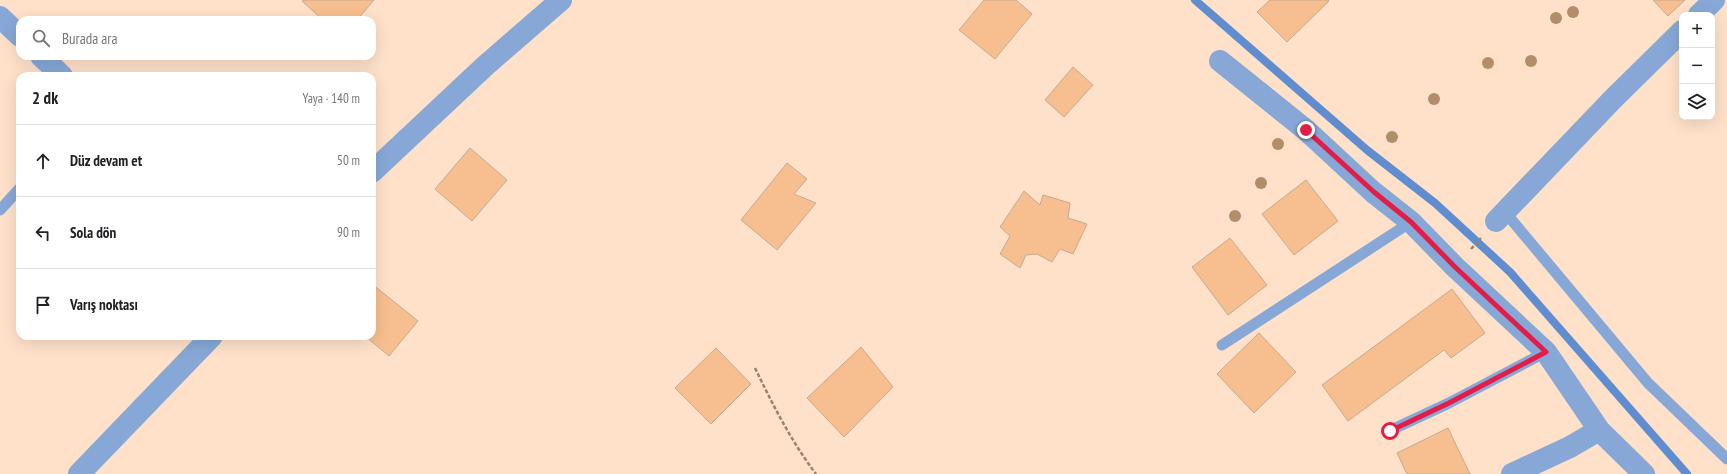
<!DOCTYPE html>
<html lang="tr">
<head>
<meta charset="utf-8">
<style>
  body { margin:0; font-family:"PT Sans Narrow",sans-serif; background:#f2f2f2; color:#202124 }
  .controls { position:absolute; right:12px; top:12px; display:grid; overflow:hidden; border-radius:8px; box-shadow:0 4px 16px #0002 }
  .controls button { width:36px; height:36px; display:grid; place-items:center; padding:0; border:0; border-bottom:1px solid #e0e0e0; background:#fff; color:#202124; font:20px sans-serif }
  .stop { position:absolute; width:12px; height:12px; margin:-9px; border:3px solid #e11d48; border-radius:50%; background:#fff }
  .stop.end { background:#e11d48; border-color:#fff; box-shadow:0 1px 4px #0008 }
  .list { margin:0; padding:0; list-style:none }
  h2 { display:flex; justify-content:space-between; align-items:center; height:52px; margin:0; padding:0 16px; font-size:17px }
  h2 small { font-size:13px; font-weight:400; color:#757577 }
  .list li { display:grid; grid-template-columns:26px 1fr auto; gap:12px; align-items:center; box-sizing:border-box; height:72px; padding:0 16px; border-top:1px solid #e0e0e0 }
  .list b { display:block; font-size:15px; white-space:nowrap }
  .list em { font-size:13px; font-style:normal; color:#757577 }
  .icon { flex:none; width:22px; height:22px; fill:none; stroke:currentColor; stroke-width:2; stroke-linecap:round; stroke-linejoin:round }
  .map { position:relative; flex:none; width:1727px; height:474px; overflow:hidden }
  .search { position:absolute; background:#fff; box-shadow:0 4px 16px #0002; left:16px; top:16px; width:360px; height:44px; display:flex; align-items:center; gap:10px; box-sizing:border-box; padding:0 14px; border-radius:12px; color:#757577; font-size:15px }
  .panel { position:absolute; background:#fff; box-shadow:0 4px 16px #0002; left:16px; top:72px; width:360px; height:268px; border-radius:12px }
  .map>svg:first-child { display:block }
</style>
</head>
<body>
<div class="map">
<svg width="1727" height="474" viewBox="0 0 1727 474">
  <rect width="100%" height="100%" fill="#ffe1c9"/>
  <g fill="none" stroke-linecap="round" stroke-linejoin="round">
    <path stroke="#5f8dd0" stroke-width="8" d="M1195 0 1367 150 1435 203 1510 272 1687 474"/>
  </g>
  <path fill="#f7bf8f" stroke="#c6a992" d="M303 0H374L357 20H323L302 1Z
    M984 0H1016L1032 14 995 59 959 30Z
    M1270 0H1328L1329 1 1287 42 1257 12Z
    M1653 0H1685L1668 16Z
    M1073 67 1093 85 1064 117 1045 100Z
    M470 148 507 180 472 221 435 189Z
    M787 163 807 179 794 194 816 203 777 250 741 220Z
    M1306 180 1338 221 1294 255 1262 214Z
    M1024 191 1040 205 1043 195 1070 203 1068 218 1087 224 1073 254 1060 249 1052 262 1037 254 1026 255 1020 268 1000 254 1010 236 1000 227Z
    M1230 238 1267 285 1228 315 1192 267Z
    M372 284 418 321 389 356 365 336H372Z
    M1452 289 1485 333 1451 358 1444 350 1348 421 1322 385Z
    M1259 333 1296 372 1254 413 1217 374Z
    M861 347 893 387 844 437 807 398Z
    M716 348 751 384 711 424 675 388Z
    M1448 428 1470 474H1407L1397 453Z"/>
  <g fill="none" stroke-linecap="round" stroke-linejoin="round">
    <path stroke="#988373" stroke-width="2.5" stroke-dasharray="4 2" stroke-linecap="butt" d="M1471 249 1481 238
      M755 368C773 405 791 441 816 474"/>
    <path stroke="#87a8d7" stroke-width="11" d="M0 210 20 188
      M1505 212 1648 383 1727 459
      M1222 345 1411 222
      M1389 431 1449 403 1546 352"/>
    <path stroke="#87a8d7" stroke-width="22" d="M1699 15 1714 0
      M0 17 20 36
      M41 56 62 76
      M1220 61 1306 130 1373 192 1411 222 1455 267 1546 352 1599 430 1644 474
      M372 172 485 66 561 0
      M1496 221 1613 99 1682 31
      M79 474 212 336
      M1512 474 1570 447 1599 430"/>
  </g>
  <g fill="#b38c69">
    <circle cx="1573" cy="12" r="6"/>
    <circle cx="1556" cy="18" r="6"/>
    <circle cx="1531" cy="61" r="6"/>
    <circle cx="1488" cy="63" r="6"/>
    <circle cx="1434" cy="99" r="6"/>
    <circle cx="1392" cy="137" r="6"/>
    <circle cx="1278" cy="144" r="6"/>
    <circle cx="1261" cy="183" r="6"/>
    <circle cx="1235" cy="216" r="6"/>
  </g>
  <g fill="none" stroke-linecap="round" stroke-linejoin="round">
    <path stroke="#e11d48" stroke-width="5" d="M1306 130 1374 192 1411 222 1455 267 1546 352 1449 403 1390 431"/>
  </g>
</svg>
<div class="controls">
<button>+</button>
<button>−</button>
<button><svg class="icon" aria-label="layers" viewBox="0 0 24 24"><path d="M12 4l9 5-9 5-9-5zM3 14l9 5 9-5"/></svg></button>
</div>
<div class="stop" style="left:1390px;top:431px"></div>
<div class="stop end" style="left:1306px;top:130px"></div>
<div class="search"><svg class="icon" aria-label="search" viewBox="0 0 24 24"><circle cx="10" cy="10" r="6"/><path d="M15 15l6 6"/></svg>Burada ara</div>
<section class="panel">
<h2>2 dk<small>Yaya · 140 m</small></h2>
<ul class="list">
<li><svg class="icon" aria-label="ahead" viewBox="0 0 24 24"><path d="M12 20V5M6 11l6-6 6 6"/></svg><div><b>Düz devam et</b></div><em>50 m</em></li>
<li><svg class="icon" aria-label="left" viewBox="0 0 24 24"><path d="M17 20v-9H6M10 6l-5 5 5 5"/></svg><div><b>Sola dön</b></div><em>90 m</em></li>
<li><svg class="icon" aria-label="arrive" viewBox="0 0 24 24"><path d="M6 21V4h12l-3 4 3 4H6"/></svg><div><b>Varış noktası</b></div></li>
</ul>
</section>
</div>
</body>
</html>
